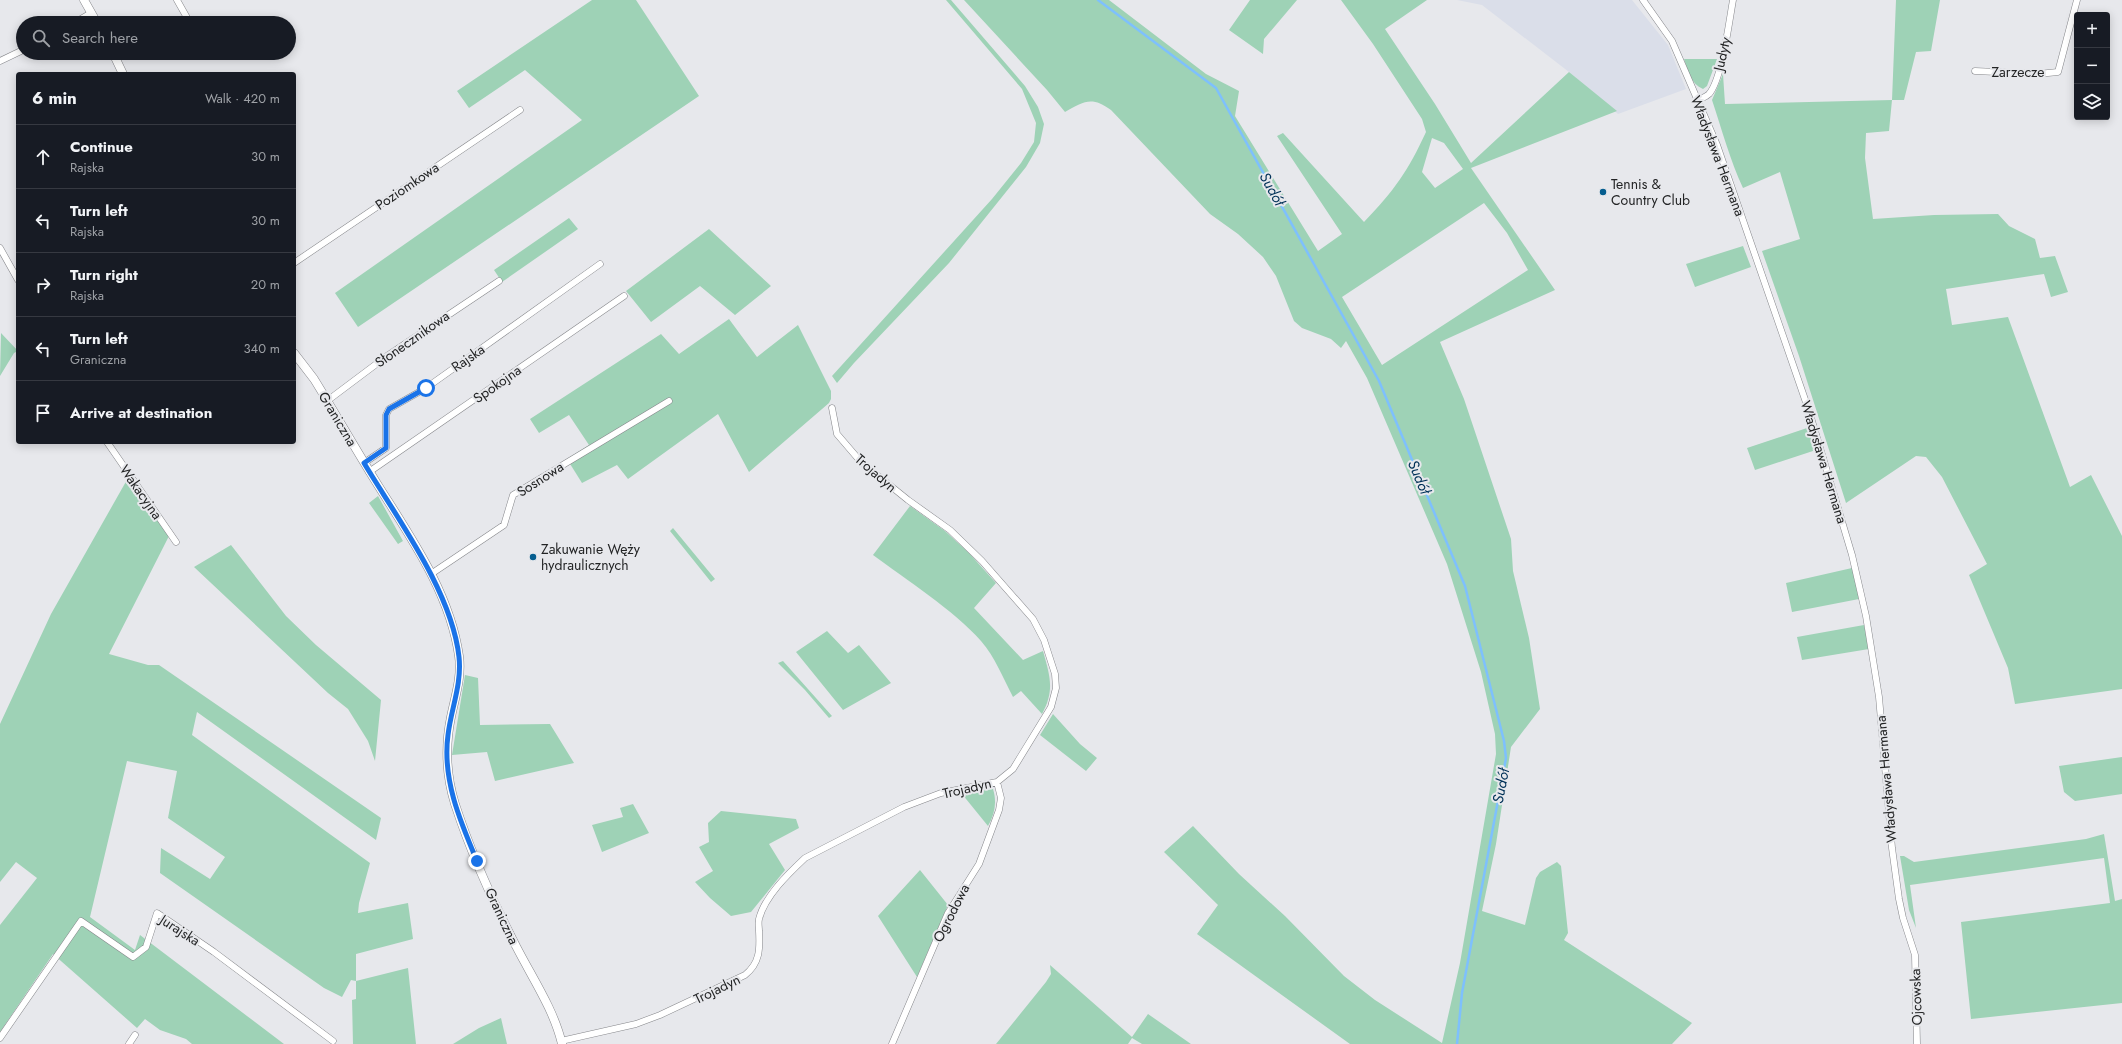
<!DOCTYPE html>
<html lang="en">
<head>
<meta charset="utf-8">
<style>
  body { margin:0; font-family:Jost,sans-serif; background:#20242c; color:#f1f3f6 }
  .controls { position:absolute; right:12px; top:12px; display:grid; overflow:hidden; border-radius:4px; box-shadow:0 2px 10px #0003 }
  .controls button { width:36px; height:36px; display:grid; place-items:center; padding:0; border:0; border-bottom:1px solid #363941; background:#171b24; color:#f1f3f6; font:20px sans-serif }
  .stop { position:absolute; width:12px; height:12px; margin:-9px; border:3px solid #1a73e8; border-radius:50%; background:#fff }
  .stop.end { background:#1a73e8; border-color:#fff; box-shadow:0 1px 4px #0008 }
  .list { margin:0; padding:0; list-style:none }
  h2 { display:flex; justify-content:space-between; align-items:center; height:52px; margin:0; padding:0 16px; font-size:17px }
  h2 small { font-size:13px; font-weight:400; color:#9ea1a6 }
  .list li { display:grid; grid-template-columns:26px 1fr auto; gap:12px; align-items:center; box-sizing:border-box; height:64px; padding:0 16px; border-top:1px solid #363941 }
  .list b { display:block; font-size:15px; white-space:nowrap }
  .list p { margin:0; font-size:13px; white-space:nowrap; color:#9ea1a6 }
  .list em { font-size:13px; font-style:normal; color:#9ea1a6 }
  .icon { flex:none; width:22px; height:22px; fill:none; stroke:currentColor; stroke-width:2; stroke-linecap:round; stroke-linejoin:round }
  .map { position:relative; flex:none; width:2122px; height:1044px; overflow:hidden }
  .search { position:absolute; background:#171b24; box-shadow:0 2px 10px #0003; left:16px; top:16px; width:280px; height:44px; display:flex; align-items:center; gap:10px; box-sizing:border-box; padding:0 14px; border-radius:22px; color:#9ea1a6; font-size:15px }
  .panel { position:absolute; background:#171b24; box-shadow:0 2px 10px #0003; left:16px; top:72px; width:280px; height:372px; border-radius:4px }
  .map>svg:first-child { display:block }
</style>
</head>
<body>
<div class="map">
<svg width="2122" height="1044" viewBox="0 0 2122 1044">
  <rect width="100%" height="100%" fill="#e7e8ec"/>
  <path fill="#dadee9" d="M1457 0H1632L1668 45 1686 89 1618 114 1569 72 1482 5Z"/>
  <path fill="#9ed2b6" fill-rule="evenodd" d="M592 0H636L699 96 358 327 335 293 582 120 525 70 469 108 457 91Z
    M946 0H951L1025 86 1038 107 1044 124 1040 143 1026 167 949 263 854 363 837 383 832 376 992 199 1021 163 1034 142 1036 123 1022 89Z
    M964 0H1109L1206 74 1239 91 1235 116 1318 251 1342 234 1277 136 1283 133 1364 222C1394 191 1408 171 1426 132L1422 119 1373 44 1341 0H1427L1385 29 1435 104 1471 163 1569 72 1617 111 1471 168 1555 290 1440 342 1464 399 1511 539 1513 571 1529 638 1540 709 1511 747 1496 844 1482 911 1525 925 1536 878 1540 872 1557 862 1561 866 1568 933 1564 940 1692 1023 1672 1044H1350L1197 934 1218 905 1164 852 1193 826 1239 874 1285 916 1344 976 1375 1000 1442 1043 1460 963 1496 754 1495 734 1481 672 1447 564 1367 378 1346 341 1341 348 1331 339 1302 328 1294 321 1276 276 1263 257 1238 234 1210 214 1111 110C1092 96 1084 101 1065 112L1047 90ZM1432 138 1444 143 1463 169 1435 188 1422 172ZM1484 203 1507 233 1528 270 1382 365 1342 297Z
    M1250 0H1297L1264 39 1263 54 1229 30Z
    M1896 0H1940L1931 51 1916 52 1904 100H1892L1889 131 1866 133 1865 158 1873 219 1934 215 1998 214 2009 226 2035 239 2040 258 2055 256 2068 292 2051 297 2044 274 1946 289 1952 325 2008 317 2070 487 2091 475 2122 536V689L2015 704 2008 668 1969 575 1987 564 1942 477 1926 457 1916 456 1846 503 1799 356 1762 251 1800 239 1780 172 1743 188C1730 160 1722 130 1712 100L1723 74 1725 104 1892 100Z
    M1684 59H1717L1707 86 1703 89C1691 84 1688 71 1684 59Z
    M569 218 578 229 502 282 494 270Z
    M709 229 771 286 735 315 700 286 651 322 626 291Z
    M1743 246 1751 267 1695 287 1686 264Z
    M729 319 757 357 798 325 831 391V399L829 403 749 472 718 414 628 479 617 465 582 483 567 459 589 445 569 415 539 433 530 419 661 334 679 354Z
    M1 333 18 351 14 353 0 376Z
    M1807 428 1816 450 1755 470 1747 448Z
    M128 478 142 489 169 536 109 654 148 665H159L381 818 376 840 197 712 192 735 370 863 359 903 358 913 408 903 413 939 356 954V981L408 968 416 1044H353L352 1000 356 999V981L351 980 342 997 324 988 160 873 161 848 210 879 225 857 168 818 177 771 127 761 90 917 135 950 140 935 284 1044H192L186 1039 160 1030 145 1019 137 1028 53 954 0 1032V925L37 878 16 862 0 882V724L51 614Z
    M378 496 403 541 398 544 369 503Z
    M910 506 945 531 969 553 996 583 974 608 1023 660 1043 651C1050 676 1055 690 1042 714L1021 691 1013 697C1003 678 995 657 981 641 955 611 905 579 873 555Z
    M673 528 715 579 711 582 670 531Z
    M231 545 286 616 316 645 381 700 375 761 368 741 348 709 328 693 194 567Z
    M1852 568 1859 599 1792 612 1786 583Z
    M1864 625 1869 649 1802 660 1797 637Z
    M827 631 848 653 859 645 891 683 843 710 796 652Z
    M783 661 832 716 829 718 805 690 778 663Z
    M465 675 478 678 480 725 550 724 574 763 495 781 487 752 452 755Z
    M1053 714 1080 744 1097 758 1086 771 1040 735Z
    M2122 757V794L2075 801 2064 792 2059 766Z
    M989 787 993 789C997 802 995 814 988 826L962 794Z
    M633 804 649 833 602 852 592 825 623 817 620 808Z
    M721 811 796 819 799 828 769 844 785 870 751 912 731 916 710 898 695 882 713 871 699 847 709 842 708 823Z
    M2104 834 2115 901 2122 899V1003L1971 1019 1961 922 2110 903 2104 858 1910 885 1916 928 1909 910 1900 856H1904L1914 862 2086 839Z
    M920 870 948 905 917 977 878 916Z
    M1050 965 1132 1037 1148 1014 1191 1044H1142L1132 1038 1128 1044H996L1046 982 1051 974Z
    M501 1018 507 1044H453L479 1028Z"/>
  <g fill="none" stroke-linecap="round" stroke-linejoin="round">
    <path stroke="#7ec0fd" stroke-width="2.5" d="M1098 0 1216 88 1379 381 1465 586 1504 741 1506 758 1462 993 1457 1044"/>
    <g stroke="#85868a" stroke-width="7">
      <path id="minor" d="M177 0 190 23
        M1643 0 1672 41 1717 145 1809 411 1852 555 1866 616 1879 697 1892 848 1899 899 1903 918 1915 955 1917 1044
        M74 23 91 13
        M0 61 23 50
        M1975 71 2038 74 2058 72 2077 0
        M1698 100C1702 98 1706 97 1709 94 1722 79 1729 22 1733 0
        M0 248 18 280
        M294 263 520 110
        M327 401 387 356 499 281
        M107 442 176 542
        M364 463 386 448V415L389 409 426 388 600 264
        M369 472 624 296
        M431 574 504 525 513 495 669 401
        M0 1038 81 921 133 957 146 947 157 913 214 952 333 1041
        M561 1041 636 1024 660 1015 745 975C760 963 760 949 759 931 759 927 758 923 759 919 765 896 788 874 805 858L904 807 941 793 997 782 1013 769 1051 707 1056 688 1055 674 1044 640 1033 619 982 561 950 530 908 500 861 462 837 434 832 408
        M129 1044 135 1035
        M892 1044 948 913 979 864 999 810 1001 798 997 782"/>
    </g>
    <g stroke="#85868a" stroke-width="9">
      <path id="tertiary" d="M84 0 97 23
        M113 53 123 74
        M294 353 314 379C335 413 355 448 376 482 409 535 450 592 459 656 462 677 455 697 451 717 445 746 446 775 455 804 471 853 493 902 517 948 533 979 554 1010 562 1044"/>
    </g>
    <use href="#minor" stroke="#fff" stroke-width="6"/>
    <use href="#tertiary" stroke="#fff" stroke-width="8"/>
  </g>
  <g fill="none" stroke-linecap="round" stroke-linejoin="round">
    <path stroke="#1a73e8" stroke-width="5" d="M426 388 389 409 386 415V448L364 463C397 518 452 592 459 657 462 684 451 709 448 735 442 779 460 821 477 861"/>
  </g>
  <g fill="#055d8f" stroke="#e7e8ec" stroke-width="1.5">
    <circle cx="1603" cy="192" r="4"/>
    <circle cx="533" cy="557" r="4"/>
  </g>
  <g text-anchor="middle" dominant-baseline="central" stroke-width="4" stroke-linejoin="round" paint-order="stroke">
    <g font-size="14" fill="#232425" stroke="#e7e8ec">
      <text transform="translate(1722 54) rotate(-77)">Judyty</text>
      <text x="2018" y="72">Zarzecze</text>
      <text transform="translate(1718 156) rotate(69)">Władysława Hermana</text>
      <text transform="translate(407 186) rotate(-34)">Poziomkowa</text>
      <text transform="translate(412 339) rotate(-35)">Słonecznikowa</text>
      <text transform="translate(468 358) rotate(-35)">Rajska</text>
      <text transform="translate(497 384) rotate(-35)">Spokojna</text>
      <text transform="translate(338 419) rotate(59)">Graniczna</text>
      <text transform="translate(1824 462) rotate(73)">Władysława Hermana</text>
      <text transform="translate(876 473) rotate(41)">Trojadyn</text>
      <text transform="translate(540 479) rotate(-33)">Sosnowa</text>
      <text transform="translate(141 492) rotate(55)">Wakacyjna</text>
      <text transform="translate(1886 779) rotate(-95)">Władysława Hermana</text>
      <text transform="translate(967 788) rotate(-13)">Trojadyn</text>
      <text transform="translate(951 913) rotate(-63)">Ogrodowa</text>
      <text transform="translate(502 916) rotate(65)">Graniczna</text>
      <text transform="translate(180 930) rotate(33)">Jurajska</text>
      <text transform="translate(717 989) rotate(-26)">Trojadyn</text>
      <text transform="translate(1916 997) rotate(-92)">Ojcowska</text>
    </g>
    <g font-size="14" fill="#232425" stroke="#e7e8ec" text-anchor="start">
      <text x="1611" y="184">Tennis &amp;<tspan x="1611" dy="16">Country Club</tspan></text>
      <text x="541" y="549">Zakuwanie Węży<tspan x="541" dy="16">hydraulicznych</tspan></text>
    </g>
    <g font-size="15" font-style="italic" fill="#003157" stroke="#e7e8ec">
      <text transform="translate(1272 189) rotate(61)">Sudół</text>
      <text transform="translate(1419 477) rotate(67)">Sudół</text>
      <text transform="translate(1501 786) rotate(-79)">Sudół</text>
    </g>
  </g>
</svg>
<div class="controls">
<button>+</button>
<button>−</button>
<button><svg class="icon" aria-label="layers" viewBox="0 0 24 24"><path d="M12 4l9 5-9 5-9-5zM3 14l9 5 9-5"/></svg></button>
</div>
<div class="stop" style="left:426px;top:388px"></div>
<div class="stop end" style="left:477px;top:861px"></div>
<div class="search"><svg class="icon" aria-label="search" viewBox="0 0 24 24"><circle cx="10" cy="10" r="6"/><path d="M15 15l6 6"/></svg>Search here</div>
<section class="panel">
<h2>6 min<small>Walk · 420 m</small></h2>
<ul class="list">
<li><svg class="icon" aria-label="ahead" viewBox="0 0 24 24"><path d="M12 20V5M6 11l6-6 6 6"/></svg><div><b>Continue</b><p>Rajska</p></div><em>30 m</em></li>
<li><svg class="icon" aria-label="left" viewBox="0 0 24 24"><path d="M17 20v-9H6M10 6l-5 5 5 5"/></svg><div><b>Turn left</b><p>Rajska</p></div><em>30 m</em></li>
<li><svg class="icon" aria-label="right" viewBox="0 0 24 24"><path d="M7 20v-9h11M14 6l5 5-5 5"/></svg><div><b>Turn right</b><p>Rajska</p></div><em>20 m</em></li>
<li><svg class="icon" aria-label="left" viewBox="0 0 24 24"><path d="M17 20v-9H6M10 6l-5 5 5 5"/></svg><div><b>Turn left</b><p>Graniczna</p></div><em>340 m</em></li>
<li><svg class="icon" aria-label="arrive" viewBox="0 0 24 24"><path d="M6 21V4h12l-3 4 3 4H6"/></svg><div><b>Arrive at destination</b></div></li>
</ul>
</section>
</div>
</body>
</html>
